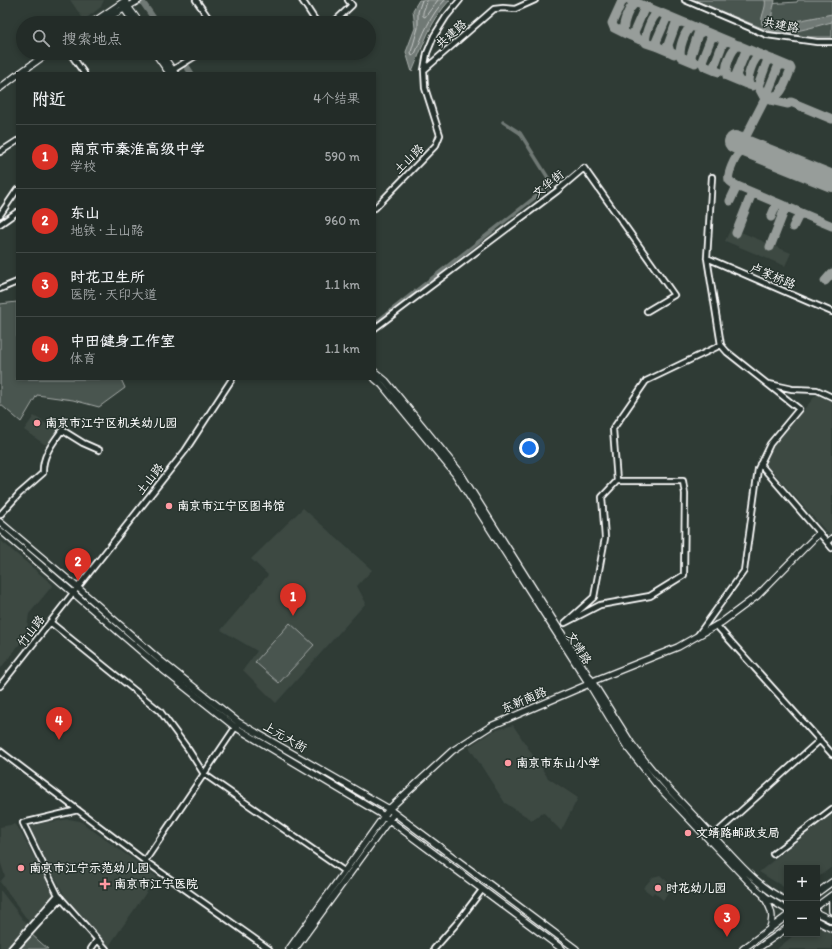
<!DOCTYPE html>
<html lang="zh">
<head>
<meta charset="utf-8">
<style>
  body { margin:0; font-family:Itim,"LXGW WenKai TC",sans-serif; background:#2f3834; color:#f1f3f6 }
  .controls { position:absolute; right:12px; bottom:12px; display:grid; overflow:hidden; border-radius:0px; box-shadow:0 2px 6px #0003 }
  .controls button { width:36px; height:36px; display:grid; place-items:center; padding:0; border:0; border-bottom:1px solid #404845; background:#232c28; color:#f1f3f6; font:20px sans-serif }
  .you { position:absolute; left:529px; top:448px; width:14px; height:14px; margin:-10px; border:3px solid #fff; border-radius:50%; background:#1a73e8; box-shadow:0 0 0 6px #1a73e833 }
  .badge { display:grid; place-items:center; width:26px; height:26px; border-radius:50%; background:#d93025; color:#fff; font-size:13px; font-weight:700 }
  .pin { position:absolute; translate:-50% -33px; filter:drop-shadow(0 1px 2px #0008) }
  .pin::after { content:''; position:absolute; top:21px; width:14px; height:12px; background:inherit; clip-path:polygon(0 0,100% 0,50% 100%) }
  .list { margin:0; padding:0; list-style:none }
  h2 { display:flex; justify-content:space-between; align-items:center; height:52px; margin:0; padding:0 16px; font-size:17px }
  h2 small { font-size:13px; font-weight:400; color:#a3a7a8 }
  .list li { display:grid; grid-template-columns:26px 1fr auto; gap:12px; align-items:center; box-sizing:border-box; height:64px; padding:0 16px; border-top:1px solid #404845 }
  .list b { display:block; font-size:15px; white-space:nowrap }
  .list p { margin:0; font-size:13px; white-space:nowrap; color:#a3a7a8 }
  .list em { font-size:13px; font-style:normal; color:#a3a7a8 }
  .icon { flex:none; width:22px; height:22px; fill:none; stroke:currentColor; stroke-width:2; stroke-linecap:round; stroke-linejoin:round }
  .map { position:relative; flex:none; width:832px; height:949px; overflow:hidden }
  .search { position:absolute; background:#232c28; box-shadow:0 2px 6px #0003; left:16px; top:16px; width:360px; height:44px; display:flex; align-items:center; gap:10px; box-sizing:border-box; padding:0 14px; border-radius:22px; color:#a3a7a8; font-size:15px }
  .panel { position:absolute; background:#232c28; box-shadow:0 2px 6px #0003; left:16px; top:72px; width:360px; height:308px; border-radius:0px }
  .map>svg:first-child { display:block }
</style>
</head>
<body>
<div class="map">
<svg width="832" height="949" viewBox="0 0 832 949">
  <rect width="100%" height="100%" fill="#2f3b35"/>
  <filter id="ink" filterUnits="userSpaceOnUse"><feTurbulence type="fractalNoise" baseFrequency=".025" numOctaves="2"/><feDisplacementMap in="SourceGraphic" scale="8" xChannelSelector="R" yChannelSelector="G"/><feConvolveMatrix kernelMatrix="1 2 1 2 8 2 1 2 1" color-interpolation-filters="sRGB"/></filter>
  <g filter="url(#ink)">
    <path fill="#3c4842" d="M70 0H104L101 7 84 20Z
      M731 228 791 253 785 266 725 241Z
      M817 394 832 401V538L765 463 774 444Z
      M34 416 58 431 49 444H44L24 430Z
      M303 508 372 570 357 586 366 603 276 703 243 670 257 651 221 630 268 575 251 559Z
      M0 540 53 585 29 614 26 636 0 669Z
      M513 725 548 778 578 798 561 831 543 812 532 820 505 803 469 747 493 731Z
      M832 813V867L817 878V868H787V889L759 872Z
      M69 819 80 821 157 877 109 946 65 896 30 830 31 825Z
      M14 824 19 829 54 895 29 922 0 882 5 876 0 861V827Z
      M660 875 673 887 663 900 654 892 652 895 643 888 653 877Z
      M0 891H1L28 926 8 949H0Z
      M817 927 832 933V949H777L795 934H817Z"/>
    <path fill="#4a544f" stroke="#a4aaa7" d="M694 0H765L767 4 797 2 798 0H832V37H805L762 28Z
      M17 302V379H121L125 388 99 407 73 400 37 395 21 422 0 404V304Z
      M290 623 314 645 279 683 255 662Z
      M31 934 48 949H18Z"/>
    <path fill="#707975" stroke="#a9afac" d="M419 0H450C430 21 423 46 412 72L406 52 415 28 413 10Z
      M765 0H775C774 7 771 13 772 20L775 23H786L832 14V22C818 25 769 43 762 24 760 16 767 8 765 0Z"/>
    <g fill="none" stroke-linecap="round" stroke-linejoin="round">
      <path stroke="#c6c9c8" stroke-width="1" d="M422 0 418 12V28L411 52 412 56 415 54C423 35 430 15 445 0
        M427 0C427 6 422 10 423 16L425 17 438 0"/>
      <path stroke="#707975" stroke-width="3.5" d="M375 323 552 184 520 133 503 122"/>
      <path stroke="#707975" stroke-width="6" d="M141 0 157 23
        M178 53 191 73"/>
      <path stroke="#979d9a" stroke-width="9" d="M623 0 622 1 612 23 614 28 624 33
        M630 0 790 67 791 69C788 75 783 92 777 95 773 97 769 96 765 99L745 138
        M670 17 666 19 656 42 658 47 670 52
        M692 26C685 30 678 49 681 57L693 62
        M716 36 711 38 702 61 704 66 716 71
        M636 38 624 33C622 25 628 7 636 3
        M640 40 636 38 634 32 644 9 648 8
        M739 45C731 49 724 67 727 76L739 81
        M658 47 646 43C644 35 652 15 659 12
        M674 54 670 52 668 45 676 23 682 22
        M695 63 692 60 691 56 698 34 704 31
        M719 72 716 71 714 67 715 64 723 43 728 41
        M749 85 739 81 736 75 745 53 750 50
        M752 86 749 85C746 77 753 59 760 54
        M765 99 758 86 767 62 772 59
        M765 99 778 67 781 65H785
        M766 99 788 104 791 102 832 119
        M756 150C750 151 745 150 740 153 735 156 727 175 729 180 731 183 734 184 737 186L832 226
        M730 201 737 186
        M771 217 777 203
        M793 227 800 213
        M736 233 752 193
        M770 247 786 206
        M825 281 832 273"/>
      <path stroke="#979d9a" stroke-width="22" d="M735 142 832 181"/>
      <g stroke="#fff" stroke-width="8">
        <path id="minor" d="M196 0 212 23
          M302 0 317 23
          M685 0 767 35 817 42H832
          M333 23 352 5 348 0
          M70 53 84 73
          M424 70 494 9 503 8 515 9 535 0
          M171 71 200 53
          M0 152 17 141
          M375 208 436 145 440 135 425 88 424 70 427 53 434 36 446 17 460 0
          M0 215 17 190
          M0 224 17 212
          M707 258 832 312
          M0 289 17 282
          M375 328 557 191 584 168 674 295 647 311
          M769 384 792 389 817 390 832 397
          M760 464 827 542
          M617 481H683L685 494 684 575 650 596 600 605 565 623 594 597 605 538 602 497 617 481 613 429 646 381 721 345
          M0 515 19 494 43 473C42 456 52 444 62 430L83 443 99 450
          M832 538 827 542 832 548
          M50 622 160 711 188 749 204 774 344 871
          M716 625 832 754
          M698 635 744 571 758 469 770 444 799 409 727 352 721 345 707 258 712 177
          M0 686 185 451 232 379
          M0 751 145 861 269 949
          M78 810 23 823 58 895 106 949
          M711 838 820 740
          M773 854 832 809
          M145 861 237 725
          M11 949 58 895
          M15 949 61 898
          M91 949 97 940
          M434 949 457 923 482 890"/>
      </g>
      <g stroke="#fff" stroke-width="8">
        <path id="major" d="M126 4 140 23
          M123 7 134 23
          M92 23 126 0
          M99 23 139 0
          M155 53 169 73
          M161 53 175 73
          M20 73 48 53
          M0 88 17 75
          M375 372 386 381 459 471 631 743C656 777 685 806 714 837 736 860 757 887 787 901
          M375 379 382 385 455 474 589 684 627 747 657 785 749 882 766 897 787 910
          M0 522 77 587 161 661 238 722 389 809 576 949
          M0 530 157 665 235 727 384 816 562 949
          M817 893 832 882
          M764 897C771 908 775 917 769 930
          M832 898V911
          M817 906 832 895
          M817 913 832 920
          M817 921 832 929
          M289 949 389 809 452 751 491 726 589 684 593 681 678 647 722 622 757 596 819 533
          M295 949 394 813
          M743 949 787 916
          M757 949 787 928"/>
      </g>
      <use href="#minor" stroke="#26332d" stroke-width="4.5"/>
      <use href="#major" stroke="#26332d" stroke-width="5.5"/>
    </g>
  </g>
  <g fill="#ff9aa2" stroke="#26332d" stroke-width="1.5">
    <circle cx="37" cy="423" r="4"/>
    <circle cx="169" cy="506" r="4"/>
    <circle cx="508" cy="763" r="4"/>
    <circle cx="688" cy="833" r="4"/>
    <circle cx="21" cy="868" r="4"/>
    <path d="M103 878h4v4h4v4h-4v4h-4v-4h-4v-4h4z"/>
    <circle cx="658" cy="888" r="4"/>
  </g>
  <g text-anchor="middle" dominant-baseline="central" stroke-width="3" stroke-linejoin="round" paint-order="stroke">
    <g font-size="12" fill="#fff" stroke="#26332d">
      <text transform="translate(781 25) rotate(11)">共建路</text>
      <text transform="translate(451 34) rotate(-41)">共建路</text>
      <text transform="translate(409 159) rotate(-45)">土山路</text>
      <text transform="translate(548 184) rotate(-39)">文华街</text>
      <text transform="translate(773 276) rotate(23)">卢家桥路</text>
      <text transform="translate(150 479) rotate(-52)">土山路</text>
      <text transform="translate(31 631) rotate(-52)">竹山路</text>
      <text transform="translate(579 648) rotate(58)">文靖路</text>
      <text transform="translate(524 700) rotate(-23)">东新南路</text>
      <text transform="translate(285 737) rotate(30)">上元大街</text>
    </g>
    <g font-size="12" font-weight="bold" fill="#fff" stroke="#26332d" text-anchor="start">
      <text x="45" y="423">南京市江宁区机关幼儿园</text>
      <text x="177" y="506">南京市江宁区图书馆</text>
      <text x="516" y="763">南京市东山小学</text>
      <text x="696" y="833">文靖路邮政支局</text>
      <text x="29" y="868">南京市江宁示范幼儿园</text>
      <text x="114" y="884">南京市江宁医院</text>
      <text x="666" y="888">时花幼儿园</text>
    </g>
  </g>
</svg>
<div class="controls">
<button>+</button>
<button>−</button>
</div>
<div class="you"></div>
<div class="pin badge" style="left:293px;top:616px">1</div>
<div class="pin badge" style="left:78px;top:581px">2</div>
<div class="pin badge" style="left:727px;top:937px">3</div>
<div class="pin badge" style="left:59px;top:740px">4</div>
<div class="search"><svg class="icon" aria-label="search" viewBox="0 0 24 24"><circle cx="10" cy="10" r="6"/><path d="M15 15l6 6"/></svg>搜索地点</div>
<section class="panel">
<h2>附近<small>4个结果</small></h2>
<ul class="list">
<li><span class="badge">1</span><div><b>南京市秦淮高级中学</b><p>学校</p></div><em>590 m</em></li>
<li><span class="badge">2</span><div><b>东山</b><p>地铁 · 土山路</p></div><em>960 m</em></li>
<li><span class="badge">3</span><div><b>时花卫生所</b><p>医院 · 天印大道</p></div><em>1.1 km</em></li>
<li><span class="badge">4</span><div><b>中田健身工作室</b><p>体育</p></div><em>1.1 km</em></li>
</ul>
</section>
</div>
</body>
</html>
